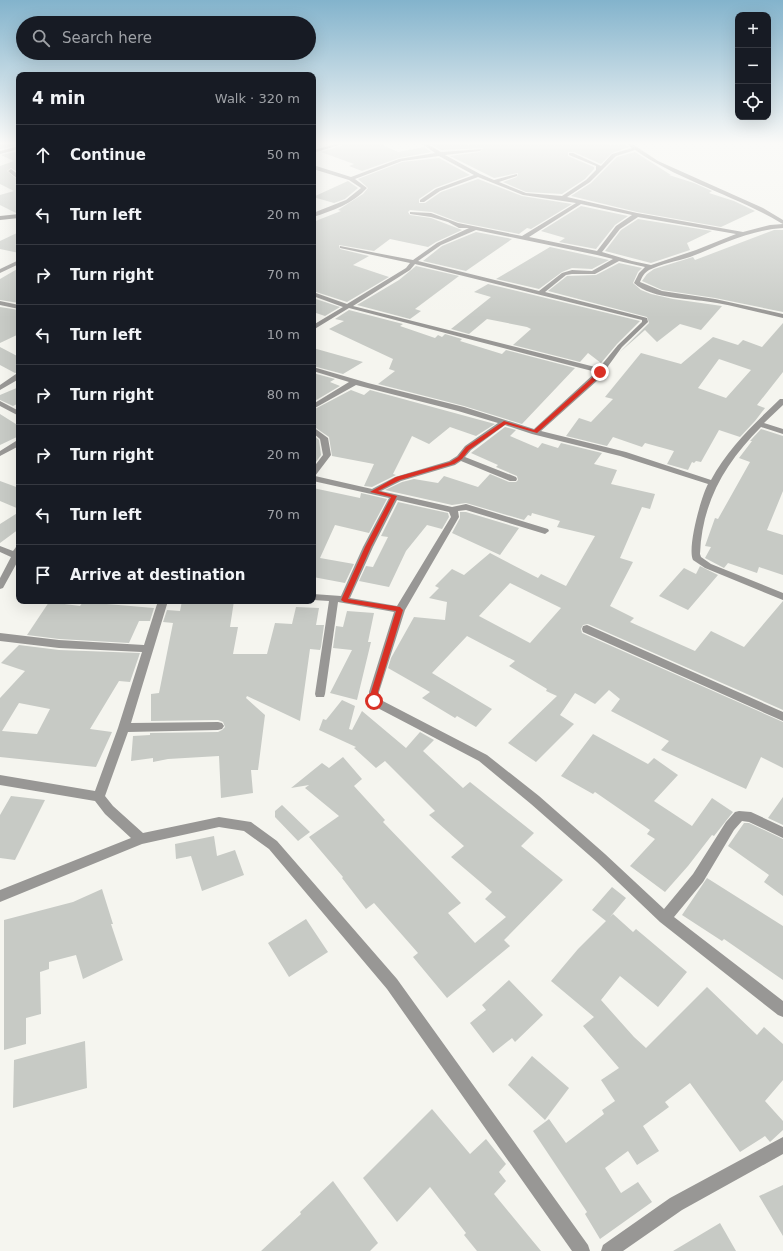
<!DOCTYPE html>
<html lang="en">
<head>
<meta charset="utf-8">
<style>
  body { margin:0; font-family:"DejaVu Sans",sans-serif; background:#20242c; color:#f1f3f6 }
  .controls { position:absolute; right:12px; top:12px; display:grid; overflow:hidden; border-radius:8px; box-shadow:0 4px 16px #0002 }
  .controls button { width:36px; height:36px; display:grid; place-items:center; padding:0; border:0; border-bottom:1px solid #363941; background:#171b24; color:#f1f3f6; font:20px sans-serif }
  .stop { position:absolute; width:12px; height:12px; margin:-9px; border:3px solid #d93025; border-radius:50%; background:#fff }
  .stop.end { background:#d93025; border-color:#fff; box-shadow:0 1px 4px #0008 }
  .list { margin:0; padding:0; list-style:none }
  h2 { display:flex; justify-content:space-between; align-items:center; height:52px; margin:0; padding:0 16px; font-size:17px }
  h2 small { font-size:13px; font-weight:400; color:#9ea1a6 }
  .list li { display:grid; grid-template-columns:26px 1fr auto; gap:12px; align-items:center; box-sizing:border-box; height:60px; padding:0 16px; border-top:1px solid #363941 }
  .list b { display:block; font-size:15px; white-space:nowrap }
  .list em { font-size:13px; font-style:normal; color:#9ea1a6 }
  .icon { flex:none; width:22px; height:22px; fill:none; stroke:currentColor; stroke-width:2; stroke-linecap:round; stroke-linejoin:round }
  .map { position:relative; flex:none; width:783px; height:1251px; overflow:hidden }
  .search { position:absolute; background:#171b24; box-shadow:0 4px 16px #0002; left:16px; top:16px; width:300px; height:44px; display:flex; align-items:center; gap:10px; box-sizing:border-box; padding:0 14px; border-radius:22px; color:#9ea1a6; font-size:15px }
  .panel { position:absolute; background:#171b24; box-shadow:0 4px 16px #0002; left:16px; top:72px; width:300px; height:532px; border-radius:8px }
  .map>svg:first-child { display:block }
</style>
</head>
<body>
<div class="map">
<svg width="783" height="1251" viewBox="0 0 783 1251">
  <rect width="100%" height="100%" fill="#f5f5ef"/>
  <path fill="#c7cac5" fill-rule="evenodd" d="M0 143H19V145L0 149Z
    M347 143H378L398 152 424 147 431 152 399 158 362 171 349 166 354 164 321 152 346 144Z
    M428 143H462L466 145 485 143H607L610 145 625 144 629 147 612 153 601 164 574 152H568V156L594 167V169L585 179 562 194 526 192 503 182 517 177 518 173 494 178 450 156 480 152 483 148 441 150Z
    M19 151V173L11 168 7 171 19 181V213H16L0 205V195L14 191 0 184V166L14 161 1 155Z
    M635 152 671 175H669L694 183 712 191 709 193 734 201 755 211 721 227 637 212 571 196 591 183 617 157Z
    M439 158 470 175 435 188 419 199V203H425L441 192 478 179 522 196 572 204 531 229 527 228 519 234 458 222 432 212 410 210 408 212 410 215 431 218 462 230 436 242 428 247 390 239 374 251 339 245 340 249 369 256 353 265 389 277 347 302 313 291V222L341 211 338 210 363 194 368 188 358 179 402 162Z
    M348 181 358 188 345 199 334 203 313 197Z
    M581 206 628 216 615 225 596 249 559 242 565 238 541 231Z
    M638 219 712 231 687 243 690 250 651 263 605 251 621 230Z
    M774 230H783V312L715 298 662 290 642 281 647 274 654 269 693 257 695 260Z
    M19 232V253L0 249V241Z
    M476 232 512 239 466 271 423 261 442 246Z
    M550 247 609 260 592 269 572 268 562 272 539 289 496 279Z
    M619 263 642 268 638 272 633 283 641 290 651 294 673 299 722 306 701 330 680 324 657 342 645 330 620 352 649 323 647 317 548 291 567 276 596 275Z
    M416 266 459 276 415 309 421 311 410 319 357 305 399 280Z
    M19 268V303L0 300V279Z
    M488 284 640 321 617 344 601 363 588 353 580 362 513 345 531 329 527 327 487 319 469 334 451 329 491 297 474 292Z
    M313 298 340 307 325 316 313 312Z
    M0 307 19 310V334L0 343Z
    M349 310 403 324 400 326 435 338 438 335 442 337 445 334 462 339 460 341 502 354 506 350 575 368 522 424 464 406 378 384 395 371 389 369 393 359 329 329 344 321 335 319Z
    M783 323V372L757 405 765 408 755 421 740 437 719 430 701 462 696 461 694 463 692 462 688 470 667 464 674 451 645 443 642 447 613 437 607 446 566 436 579 418 591 422 613 399 605 397 641 353 681 364 713 337 738 345 743 340 762 347ZM719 359 751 370 726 398 698 388Z
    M0 347 19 357V372L15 373 0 365Z
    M313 348 363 362 343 374 313 366Z
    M313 373 335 379 330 382 340 386 313 402Z
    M19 387V403L13 406 0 400V395Z
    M351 390 364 395 370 390 495 424 476 436 450 427 429 444 412 436 393 474 396 475 372 487 364 486 374 464 332 456 329 437 313 426V410Z
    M0 414 19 426V436L0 445Z
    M505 427 516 430 510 436 538 448 542 443 558 448 561 443 602 453 594 464 617 470 611 484 655 494 650 509 642 507 620 558 633 562 610 606 634 618 630 622 695 651 711 631 744 647 783 601V710L588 624 583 625 581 629 582 633 783 722V768L761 757 746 789 661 750 669 741 611 711 620 699 609 690 595 704 575 693 560 715 574 724 536 762 508 743 557 696 546 691 547 689 509 666 515 661 467 636 432 673 492 709 476 727 457 716 455 718 422 698 430 692 388 668 391 658 414 617 445 620 447 602 429 598 439 588 435 586 452 569 464 575 490 553 538 578 541 574 566 586 595 536 557 527 560 521 532 513 531 516 528 515 524 520 466 503 452 505 385 490 402 482 414 479 438 483 444 476 478 487 490 474 509 482H516L518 480 517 476 496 467 498 465 471 453ZM510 583 561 608 530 643 479 616Z
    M761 429 783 436V491L767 530 783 535V575L759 567 757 573 728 563 724 568 705 558 711 547 705 546 715 518 718 519 750 462 739 458 752 441H750Z
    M313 435 319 440 321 455 313 466Z
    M0 481 19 488V509L0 501Z
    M313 488 360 498 361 493 387 499 369 533 335 525 320 558 354 564 345 583 313 577Z
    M398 502 448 513 449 517 442 529 427 525 406 551 389 587 359 581 366 566 373 567 388 537 381 536Z
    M19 512V529L0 543V524Z
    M460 512H466L519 528 500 555 452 533 460 518Z
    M700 566 718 575 688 610 659 596 684 568 696 574Z
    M182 601H234L230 627H238L233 654H267L275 623 292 624 296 607 319 608 316 625H324L321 647 320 650 310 649 300 721 247 696 246 698 265 715 258 770H251L253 793 221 798 219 756 168 759 153 762V758L131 761 133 736 150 735V733L218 732 222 730 225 727 223 722 218 720 151 721V694L159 693 173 623 163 622 167 610 180 611Z
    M49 602 80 606 83 602 154 608 150 621H139L129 643 59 639 27 635Z
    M347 611 374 613 368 642H371L357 700 330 693 352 650 333 648 336 626 343 627Z
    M19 645 59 650 140 653 130 682 119 681 90 729 112 732 96 767 0 757V698L25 671 1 663ZM19 703 50 709 37 734 2 731Z
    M342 700 355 706 349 729 352 730 362 711 406 748 420 732 434 740 423 751 463 788 470 782 534 833 521 846 563 880 504 940 510 946 447 998 413 957 418 953 374 903 366 909 342 878 343 877 309 837 339 816 305 788 309 785 291 788 322 763 329 768 343 757 362 779 354 786 385 820 383 822 461 903 448 913 475 943 506 917 485 899 492 892 451 857 464 846 429 815 435 811 385 761 376 768 354 748 356 747 319 730 323 719 326 720Z
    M593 734 648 764 654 758 678 775 654 801 692 826 712 798 733 812 714 836 712 835 688 866 665 892 630 866 655 839 647 834 650 830 595 792 593 794 561 776Z
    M11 796 45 800 15 860 0 858V815Z
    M783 797V825L768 818Z
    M282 805 310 832 298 841 275 817V811Z
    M744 823H749L783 839V896L764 882 769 875 728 846Z
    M214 836 217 856 235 850 244 875 202 891 191 856 176 859 175 844Z
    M707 878 783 926V980L724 939 722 941 682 915Z
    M612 887 626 898 610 917 613 914 633 932 636 929 687 972 658 1007 620 976 601 1000 634 1037 646 1048 707 987 757 1035 764 1027 783 1044V1080L765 1101 783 1121V1130L770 1142 765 1136 740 1152 690 1083 665 1102 669 1107 643 1126 659 1151 637 1165 628 1151 605 1168 621 1193 638 1182 652 1202 600 1239 585 1214 587 1212 533 1131 549 1119 566 1143 604 1114 602 1110 615 1101 601 1080 619 1068 583 1026 594 1017 551 981 578 949 606 921 592 910Z
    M102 889 113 924H111L123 960 83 979 76 955 49 962V969L40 972 41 1014 26 1018V1044L4 1050V920L73 902Z
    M306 919 328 952 289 977 268 943Z
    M509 980 543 1015 515 1042 512 1038 493 1053 470 1023 486 1010 482 1005Z
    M85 1041 87 1088 13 1108 14 1060Z
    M532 1056 569 1088 545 1120 508 1085Z
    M432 1109 470 1154 486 1139 506 1164 499 1172 506 1181 494 1194 541 1251H477L464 1235 466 1233 430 1187 397 1222 363 1178Z
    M333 1181 378 1243 370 1251H261L301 1214 300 1212Z
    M783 1185V1236L759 1196Z
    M720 1223 736 1251H673Z"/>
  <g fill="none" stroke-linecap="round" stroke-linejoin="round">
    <path fill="#989795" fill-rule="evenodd" d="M340 143H346L313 153V150Z
      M421 143H426L441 152 482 149 480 151 445 155 480 174 494 180 517 174V176L499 182 526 193 562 196 586 180 596 170V166L569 155V153H573L601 166 612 154 632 148 626 143H631L658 161 763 208 783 220V224L781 223C734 195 680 181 635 150L616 156 590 182 567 197 637 213 743 232 770 225 783 224V228C749 230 721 245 690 257 677 261 661 264 649 270 644 273 642 277 640 282L662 291 715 299 783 314V318C761 313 739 307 717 303 693 298 652 300 634 283L639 273 645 267 619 261 595 274H572L566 275 545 292 647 318 648 322 622 347 598 380 541 431 626 452 711 480C728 448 754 424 780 399H783V405L764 423 783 429V434L761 427C725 463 702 502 700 554L701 557 711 564 783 593V600L705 568 693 560C687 548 701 497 708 484L620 456 532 434 505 425 471 450 465 457 516 477 517 479 516 481H510L461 461 455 465 401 481 381 491 452 507 466 504 548 529 549 531 545 534 466 510 458 511 459 517 405 610 379 692V699L487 755 539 796 605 854 664 909 693 874 726 822 735 812 739 811 751 812 783 827V838L749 822 742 821 734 830 703 882 674 917 783 1001V1017L778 1015 660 922 597 862 531 804 479 761 370 704 369 692 394 612 338 602 325 694 324 697H316L315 694 329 601 313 600V594L341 596 363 547 389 498 313 481V468L323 455 320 439 313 433V427L328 438 331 455 315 476 372 489 395 477 449 461 457 456 465 446 498 423 458 411 356 385 313 409V404L349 382 313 371V367L368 383 464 407 534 429 596 372 349 308 313 330V325L343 307 313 296V292L347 304 406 268 410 263 340 248V246L413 260 437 243 469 228H459L448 222 431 217 410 214V212L431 213 458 223 522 236 576 203 523 195 478 177 440 191 424 202H420V200L436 189 474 175 439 156 402 161 355 179 367 188C354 203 332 211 313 217V213L346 200 361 188 349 180 313 169V165L351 177 399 159 435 153ZM581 204 632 215 616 226 597 251 529 237ZM638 217 736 234 696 250 651 265 632 261 602 252 620 229ZM476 230 597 255 613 259 592 271 572 270 562 273 539 291 418 261 441 245ZM415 264 642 320V322L618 345 599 368 353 306 410 270ZM397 500 449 512 451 517 397 606 350 598 373 547Z
      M19 146V149L0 154V151Z
      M11 169 19 175V180L9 172 8 171Z
      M19 260V264L0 273V269Z
      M0 301 19 305V309L0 305Z
      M16 374H19V379L0 390V385Z
      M0 401 19 411V416L0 406Z
      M16 441H19V446L0 456V451Z
      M0 546 13 551 16 547 19 546V559L3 588 0 589V578L11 557 0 552Z
      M158 601H168L131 723 218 722 222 723 224 726 222 729 218 730 128 732 105 796 113 806 143 833 219 817 251 822 277 841 397 979 588 1245 590 1251H572L387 989 269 849 244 831 219 827 142 844 0 902V890L131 838 105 814 95 801 0 785V775L95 791 118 728 142 652 59 648 0 641V633L59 640 144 645Z
      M587 625 783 712V721L583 632 582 629 583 626Z
      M783 1137V1154L682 1210 623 1251H601L603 1245 670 1198Z"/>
    <path fill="#6c6a68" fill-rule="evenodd" d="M19 214V218L0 220V216Z"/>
  </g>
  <linearGradient id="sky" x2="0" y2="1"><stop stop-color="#83b3cc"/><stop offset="0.45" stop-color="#fafaf8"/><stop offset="1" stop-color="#fafaf8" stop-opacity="0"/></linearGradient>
  <rect width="783" height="318" fill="url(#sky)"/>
  <path fill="#d93025" d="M598 370 602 372 596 380 537 433 506 424 469 450 462 459 454 464 400 480 378 491 397 496 371 547 348 599 400 607 403 610 378 692V701L374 704 372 703 371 692 396 611 344 602 341 600 365 547 391 497 370 492 396 477 450 462 458 457 466 447 504 421 534 430 593 377Z"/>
</svg>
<div class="controls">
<button>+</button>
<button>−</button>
<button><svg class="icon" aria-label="locate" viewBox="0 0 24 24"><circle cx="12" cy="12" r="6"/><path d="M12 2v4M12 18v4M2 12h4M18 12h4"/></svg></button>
</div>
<div class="stop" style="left:374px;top:701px"></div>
<div class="stop end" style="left:600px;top:372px"></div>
<div class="search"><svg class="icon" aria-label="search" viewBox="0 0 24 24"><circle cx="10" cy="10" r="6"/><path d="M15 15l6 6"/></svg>Search here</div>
<section class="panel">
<h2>4 min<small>Walk · 320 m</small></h2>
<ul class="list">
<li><svg class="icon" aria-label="ahead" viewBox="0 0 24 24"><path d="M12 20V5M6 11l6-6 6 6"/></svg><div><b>Continue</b></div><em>50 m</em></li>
<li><svg class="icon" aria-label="left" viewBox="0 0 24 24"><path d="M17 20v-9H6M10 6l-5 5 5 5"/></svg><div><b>Turn left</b></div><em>20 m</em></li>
<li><svg class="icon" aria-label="right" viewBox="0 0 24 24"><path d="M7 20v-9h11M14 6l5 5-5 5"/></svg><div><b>Turn right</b></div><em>70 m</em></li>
<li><svg class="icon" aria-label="left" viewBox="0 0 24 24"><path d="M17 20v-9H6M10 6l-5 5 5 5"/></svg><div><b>Turn left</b></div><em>10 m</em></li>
<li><svg class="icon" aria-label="right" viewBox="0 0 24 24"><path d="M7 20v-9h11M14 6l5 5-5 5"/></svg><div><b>Turn right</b></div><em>80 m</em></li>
<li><svg class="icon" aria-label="right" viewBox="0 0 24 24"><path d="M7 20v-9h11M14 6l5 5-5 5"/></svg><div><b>Turn right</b></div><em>20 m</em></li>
<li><svg class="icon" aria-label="left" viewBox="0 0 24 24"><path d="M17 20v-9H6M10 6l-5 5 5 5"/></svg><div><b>Turn left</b></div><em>70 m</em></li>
<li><svg class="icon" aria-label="arrive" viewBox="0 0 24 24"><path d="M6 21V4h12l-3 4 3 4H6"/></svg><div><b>Arrive at destination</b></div></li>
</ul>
</section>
</div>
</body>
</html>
